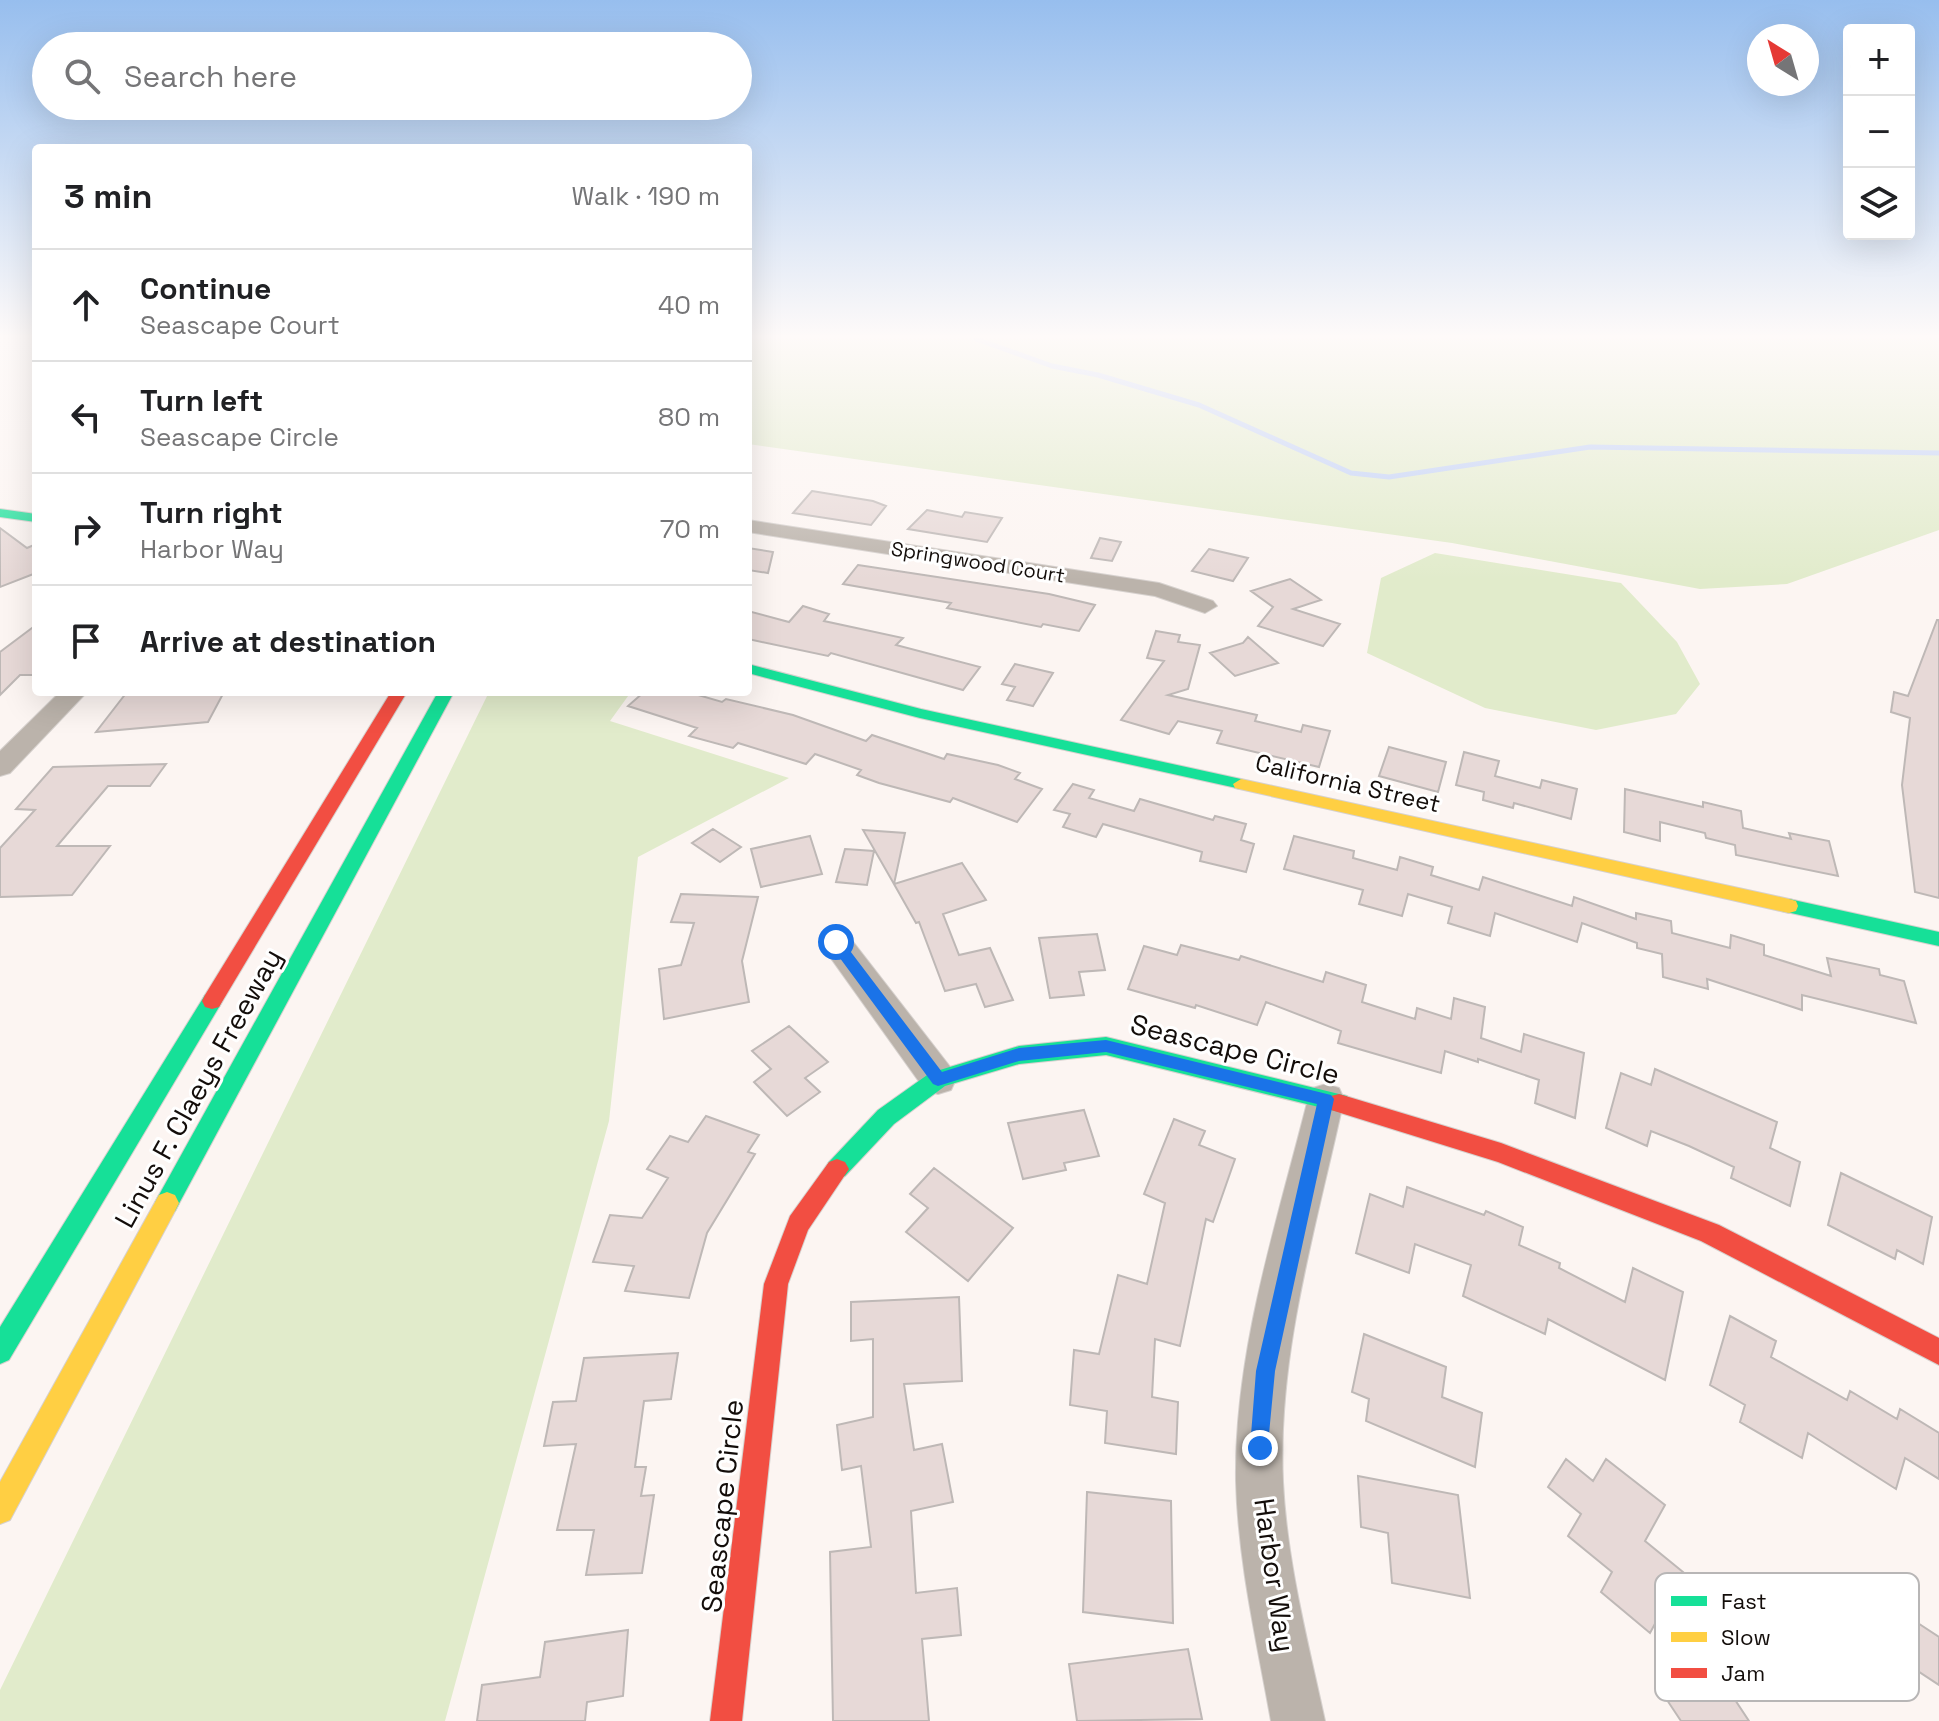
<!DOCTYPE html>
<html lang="en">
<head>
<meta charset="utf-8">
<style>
  body { margin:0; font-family:"Space Grotesk",sans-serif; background:#f6f6f6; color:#202124 }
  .controls { position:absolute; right:24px; top:24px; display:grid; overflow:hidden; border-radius:8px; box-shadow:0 8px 32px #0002 }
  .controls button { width:72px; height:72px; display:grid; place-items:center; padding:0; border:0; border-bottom:2px solid #e0e0e0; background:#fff; color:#202124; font:40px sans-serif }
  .compass { position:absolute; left:1747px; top:24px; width:72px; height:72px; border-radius:50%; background:#fff; box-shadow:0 8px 32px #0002; rotate:323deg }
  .stop { position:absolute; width:24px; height:24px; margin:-18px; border:6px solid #1a73e8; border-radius:50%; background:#fff }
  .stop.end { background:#1a73e8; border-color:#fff; box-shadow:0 2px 8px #0008 }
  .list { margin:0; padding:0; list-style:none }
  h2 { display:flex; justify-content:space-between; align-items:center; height:104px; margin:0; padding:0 32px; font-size:34px }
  h2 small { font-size:26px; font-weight:400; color:#757577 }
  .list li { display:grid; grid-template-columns:52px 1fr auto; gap:24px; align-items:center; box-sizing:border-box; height:112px; padding:0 32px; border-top:2px solid #e0e0e0 }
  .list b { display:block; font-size:30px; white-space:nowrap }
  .list p { margin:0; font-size:26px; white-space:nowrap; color:#757577 }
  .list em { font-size:26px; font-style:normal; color:#757577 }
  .icon { flex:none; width:44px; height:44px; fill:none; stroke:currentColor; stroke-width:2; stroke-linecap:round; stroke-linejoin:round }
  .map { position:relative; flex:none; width:1939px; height:1721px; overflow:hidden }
  .search { position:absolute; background:#fff; box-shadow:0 8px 32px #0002; left:32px; top:32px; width:720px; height:88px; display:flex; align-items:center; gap:20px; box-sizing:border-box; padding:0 28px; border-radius:44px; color:#757577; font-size:30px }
  .panel { position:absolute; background:#fff; box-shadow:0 8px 32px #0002; left:32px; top:144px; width:720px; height:552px; border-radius:8px }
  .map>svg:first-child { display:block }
</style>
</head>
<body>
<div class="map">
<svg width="1939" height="1721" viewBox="0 0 1939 1721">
  <rect width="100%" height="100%" fill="#fcf5f2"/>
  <path fill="#e1ebcb" d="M748 339H1939V530L1787 584 1700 589 1452 543 748 444Z
    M1435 553 1621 583 1677 642 1700 684 1676 714 1596 730 1485 708 1367 653 1381 578Z
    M489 692H631L610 721 789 778 638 857 609 1121 445 1721H0V1690Z"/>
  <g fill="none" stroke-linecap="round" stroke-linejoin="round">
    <path stroke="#bdcef6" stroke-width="5" d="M976 339 1052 366 1098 375 1199 405 1351 473 1389 477 1590 447 1939 453"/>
  </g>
  <path fill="#e7d9d7" stroke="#beb8b6" stroke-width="2" d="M812 491 873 501 886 506 871 525 793 513Z
    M927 510 962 517 965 512 1002 518 987 542 908 529Z
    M0 528 27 548 36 544V573L0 587Z
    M1100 538 1121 542 1112 561 1091 558Z
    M748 548 773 552 768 573 748 570Z
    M1209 549 1248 558 1233 581 1192 571Z
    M858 565 1049 594 1095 605 1079 631 1043 624 1041 627 947 608 951 603 843 584Z
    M1290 579 1321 600 1293 609 1340 624 1323 646 1258 626 1273 607 1251 591Z
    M803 606 829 614 824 621 903 638 896 645 980 667 963 690 831 653 828 656 748 639V611L789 622Z
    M1937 620H1939V898L1915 892 1902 785 1910 718 1891 712 1894 692 1908 696Z
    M36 625V675H20L0 695V652Z
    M1156 631 1180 635 1178 642 1200 645 1188 689 1168 695 1257 715 1255 721 1301 732 1303 725 1330 731 1319 767 1217 743 1222 731 1178 721 1169 734 1121 720 1164 661 1147 658Z
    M1248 637 1278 663 1235 676 1210 653 1243 643Z
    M1015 664 1053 673 1033 706 1007 700 1015 687 1002 684Z
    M127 692H224L208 722 96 732Z
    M644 692H688L722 702 726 699 793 715 866 741 872 735 944 759 947 754 998 765 1020 773 1015 779 1042 789 1017 822 953 798 950 802 879 783 857 775 861 770 815 754 806 764 738 743 733 748 689 736 697 728 628 706Z
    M1389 747 1446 762 1438 792 1379 776Z
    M1464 752 1499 761 1495 776 1540 788 1542 780 1577 789 1571 819 1514 803 1513 808 1483 800 1484 792 1456 785Z
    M166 764 150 786H108L57 846H110L72 895 0 897V848L35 810 16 809 53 767Z
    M1073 784 1094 790 1089 798 1134 811 1140 799 1213 820 1215 816 1246 824 1241 840 1254 844 1246 872 1200 861 1202 852 1103 824 1096 837 1063 827 1070 814 1054 810Z
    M1625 789 1703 807V802L1741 811 1743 828 1791 839 1789 833 1829 841 1838 876 1736 855 1735 845 1706 838 1705 833 1660 822V841L1624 832Z
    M713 829 741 847 720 862 692 843Z
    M863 830 905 833 894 884Z
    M810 836 822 874 761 887 751 849Z
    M1294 836 1354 851 1353 858 1397 870 1400 857 1433 867 1431 875 1479 890 1483 877 1572 906 1574 897 1636 919V913L1671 921 1672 933 1730 948 1731 935 1764 945V955L1831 976 1827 958 1879 969 1880 975 1904 981 1916 1023 1802 995V1010L1707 979 1708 989 1663 977 1662 954 1637 948V943L1582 923 1577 942 1495 913 1490 936 1448 923 1452 907 1408 894 1402 916 1359 904 1363 890 1284 869Z
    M845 849 874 851 867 885 836 882Z
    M962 863 986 900 943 914 959 955 990 948 1013 1000 985 1007 976 984 945 991 919 922 916 923 894 884Z
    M681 894 758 897 742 961 749 1002 664 1019 659 969 681 965 694 923 671 922Z
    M1097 934 1105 970 1079 972 1084 995 1050 998 1039 938Z
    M1181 945 1239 960 1241 956 1323 982 1326 972 1366 985 1362 1002 1415 1019 1417 1008 1451 1019 1454 998 1485 1007 1481 1038 1521 1052 1524 1034 1584 1053 1575 1118 1535 1103 1539 1080 1478 1059V1062L1445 1051 1441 1073 1338 1043 1341 1031 1266 1002 1257 1025 1196 1005 1195 1008 1128 989 1144 946 1177 955Z
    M789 1026 828 1062 805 1078 820 1092 787 1116 754 1082 771 1069 752 1051Z
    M1655 1069 1777 1122 1770 1148 1800 1162 1790 1206 1731 1178 1734 1167 1689 1146 1651 1131 1647 1146 1606 1128 1621 1073 1651 1085Z
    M1084 1110 1099 1156 1064 1163 1066 1170 1023 1179 1008 1123Z
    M706 1116 759 1135 748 1152 755 1154 707 1233 689 1298 625 1291 634 1266 593 1262 610 1215 642 1218 668 1178 647 1169 670 1136 688 1142Z
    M1174 1119 1205 1131 1199 1145 1235 1159 1213 1222 1206 1219 1180 1346 1155 1339 1152 1397 1178 1402 1176 1454 1105 1443 1107 1411 1070 1405 1074 1350 1099 1354 1118 1275 1147 1284 1165 1203 1144 1194Z
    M934 1168 1013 1228 968 1281 906 1232 928 1208 910 1194Z
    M1841 1173 1932 1217 1923 1264 1897 1250 1895 1259 1828 1225Z
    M1407 1187 1484 1215 1486 1211 1523 1227 1519 1245 1560 1263 1559 1268 1625 1302 1633 1268 1683 1292 1665 1380 1548 1319 1545 1334 1463 1296 1471 1265 1415 1244 1409 1273 1356 1253 1370 1194 1403 1207Z
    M959 1297 962 1381 904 1384 914 1450 942 1444 953 1502 911 1511 916 1593 957 1588 961 1635 922 1639 929 1721H833L830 1552 871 1547 861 1466 842 1470 837 1425 873 1417V1339L851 1341V1302Z
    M1730 1316 1776 1341 1771 1357 1847 1400 1850 1391 1897 1419 1900 1409 1939 1433V1479L1905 1458 1896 1489 1808 1433 1802 1458 1740 1422 1745 1405 1710 1385Z
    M1364 1334 1446 1367 1442 1397 1482 1413 1475 1467 1366 1421 1369 1399 1352 1392Z
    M678 1353 671 1399 644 1401 635 1467H646L641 1496 654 1495 642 1573 586 1575 594 1530H557L576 1444 544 1446 553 1402 576 1401 584 1358Z
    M1566 1459 1593 1481 1606 1459 1665 1505 1645 1541 1683 1572 1650 1633 1601 1592 1612 1572 1568 1536 1581 1514 1548 1487Z
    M1358 1476 1458 1495 1470 1598 1392 1583 1388 1533 1361 1527Z
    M1087 1492 1171 1501 1173 1623 1083 1612Z
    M1901 1612 1939 1637V1685L1892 1654Z
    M628 1630 623 1696 587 1702 585 1721H477L482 1685 540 1677 545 1642Z
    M1188 1649 1202 1719 1077 1721 1069 1664Z
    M1716 1671 1749 1721H1681L1665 1697Z"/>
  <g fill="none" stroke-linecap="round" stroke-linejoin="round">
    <g stroke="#d6d1ce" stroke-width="2">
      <path id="street" d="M748 520 1159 583 1213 601 1217 606 1205 613 1155 596 748 532Z
        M60 692H87L10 773 0 776V751Z
        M836 930 847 934 951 1068 956 1079 951 1090 938 1094 925 1090 825 950 820 942 825 934Z
        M1326 1084 1339 1088 1344 1099C1317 1224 1277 1353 1283 1482 1287 1563 1308 1642 1325 1721H1271C1257 1642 1238 1562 1236 1481 1234 1351 1277 1223 1308 1099L1313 1088Z"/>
    </g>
    <g stroke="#d6d1ce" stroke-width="2">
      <path id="fast" d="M0 509 36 514V522L0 517Z
        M748 664 921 709 1241 779 1249 784 1241 789 920 718 748 673Z
        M438 692H454L175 1211 167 1214 159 1211 155 1203 159 1195Z
        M1789 899 1939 932V946L1782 911 1780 906 1782 901Z
        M212 993 219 995 222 1001 219 1007 9 1360 0 1364V1327L205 995Z
        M1106 1037 1339 1094 1347 1096 1350 1103 1347 1110 1339 1112 1106 1055 1019 1064 945 1086 894 1124 845 1176 837 1179 829 1176 825 1169 829 1162 878 1110 930 1073 1019 1046Z"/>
    </g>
    <g stroke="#d6d1ce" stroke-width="2">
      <path id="slow" d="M1241 779 1789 899 1796 901 1798 906 1796 911 1789 913 1235 788 1233 784Z
        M167 1192 175 1195 179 1203 175 1211 10 1520 0 1524V1482L159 1195Z"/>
    </g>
    <g stroke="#d6d1ce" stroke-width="2">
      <path id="jam" d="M391 692H407L219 1007 212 1009 205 1007 202 1001 205 995Z
        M1339 1094 1501 1143 1719 1225 1939 1338V1365L1701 1241 1498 1162 1331 1110 1328 1103 1331 1096Z
        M837 1159 845 1162 849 1169 808 1230 788 1284 742 1721H710L764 1284 790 1216 829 1162Z"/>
    </g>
    <use href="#street" fill="#bbb3ab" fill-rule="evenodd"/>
    <use href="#fast" fill="#16e098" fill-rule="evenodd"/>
    <use href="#slow" fill="#ffcf43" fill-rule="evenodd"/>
    <use href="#jam" fill="#f24e42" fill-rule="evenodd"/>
  </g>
  <linearGradient id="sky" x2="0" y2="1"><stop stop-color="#97beee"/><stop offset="0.58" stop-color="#fefaf9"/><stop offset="1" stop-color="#fefaf9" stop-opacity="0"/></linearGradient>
  <rect width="1939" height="580" fill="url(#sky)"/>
  <path fill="#1a73e8" d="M836 937 841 939 942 1072 1019 1048 1106 1040 1331 1095 1334 1099 1275 1371 1267 1455 1260 1458 1253 1455 1250 1448 1256 1371 1317 1104 1106 1052 1019 1061 938 1086 933 1084 831 946V939Z"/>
  <g text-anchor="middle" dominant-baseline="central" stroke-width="6" stroke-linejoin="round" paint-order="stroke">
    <g font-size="20" fill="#130d0a" stroke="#fff">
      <text transform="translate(978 562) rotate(9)">Springwood Court</text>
    </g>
    <g font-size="24" fill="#130d0a" stroke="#fff">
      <text transform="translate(1348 783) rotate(13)">California Street</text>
    </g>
    <g font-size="28" fill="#130d0a" stroke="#fff">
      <text transform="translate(1235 1049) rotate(14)">Seascape Circle</text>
      <text transform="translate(198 1088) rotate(-61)">Linus F. Claeys Freeway</text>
      <text transform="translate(722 1506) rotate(-84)">Seascape Circle</text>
      <text transform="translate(1275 1575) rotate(82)">Harbor Way</text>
    </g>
  </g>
  <rect x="1655" y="1573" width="264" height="128" rx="12" fill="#fff" stroke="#b8b6b6" stroke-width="2"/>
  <rect x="1671" y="1596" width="36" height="10" fill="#16e098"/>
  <rect x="1671" y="1632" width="36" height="10" fill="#ffcf43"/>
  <rect x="1671" y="1668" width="36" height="10" fill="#f24e42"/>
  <g font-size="22" fill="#130d0a">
    <text x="1721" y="1609">Fast</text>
    <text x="1721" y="1645">Slow</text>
    <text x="1721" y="1681">Jam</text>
  </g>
</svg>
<div class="controls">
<button>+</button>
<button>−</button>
<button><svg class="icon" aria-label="layers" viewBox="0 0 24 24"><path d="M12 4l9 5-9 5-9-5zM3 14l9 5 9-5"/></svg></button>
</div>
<svg class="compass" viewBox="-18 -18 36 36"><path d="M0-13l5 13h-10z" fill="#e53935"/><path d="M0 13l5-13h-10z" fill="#757577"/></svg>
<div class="stop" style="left:836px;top:942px"></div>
<div class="stop end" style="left:1260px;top:1448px"></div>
<div class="search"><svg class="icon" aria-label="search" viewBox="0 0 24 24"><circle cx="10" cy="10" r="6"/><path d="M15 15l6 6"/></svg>Search here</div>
<section class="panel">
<h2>3 min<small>Walk · 190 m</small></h2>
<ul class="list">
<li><svg class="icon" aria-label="ahead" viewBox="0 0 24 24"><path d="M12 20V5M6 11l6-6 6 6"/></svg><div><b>Continue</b><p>Seascape Court</p></div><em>40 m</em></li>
<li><svg class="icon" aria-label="left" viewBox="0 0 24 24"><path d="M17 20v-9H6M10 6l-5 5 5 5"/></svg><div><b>Turn left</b><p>Seascape Circle</p></div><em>80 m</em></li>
<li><svg class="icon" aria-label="right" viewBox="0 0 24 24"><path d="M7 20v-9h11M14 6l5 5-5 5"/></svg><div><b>Turn right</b><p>Harbor Way</p></div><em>70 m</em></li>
<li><svg class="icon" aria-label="arrive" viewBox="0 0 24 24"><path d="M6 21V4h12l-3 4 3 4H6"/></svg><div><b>Arrive at destination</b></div></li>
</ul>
</section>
</div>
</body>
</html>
